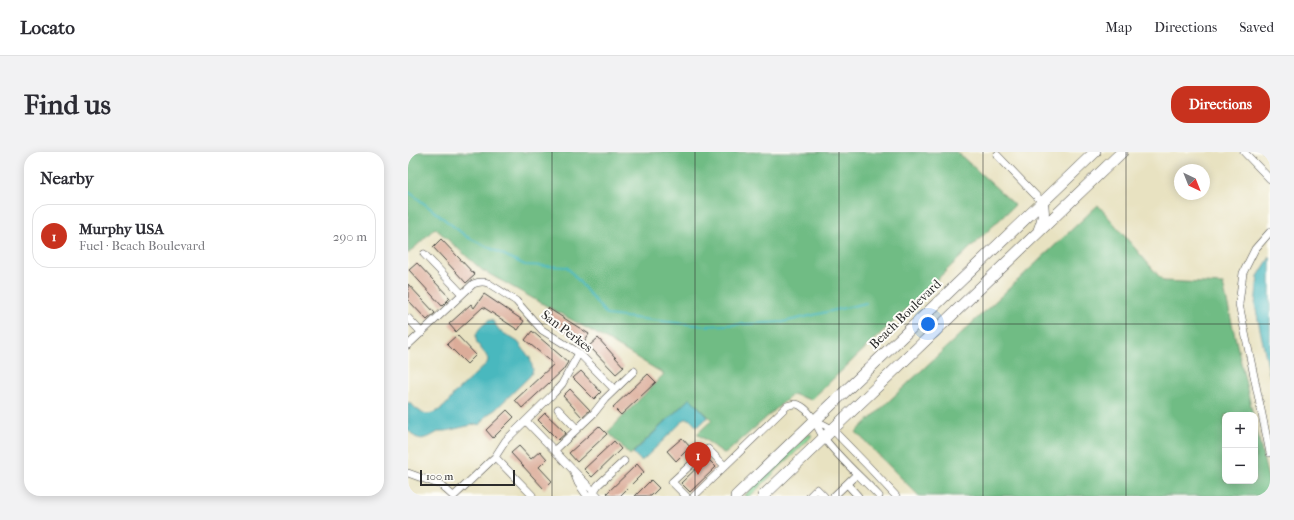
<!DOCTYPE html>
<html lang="en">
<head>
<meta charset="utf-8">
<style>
  body { margin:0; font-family:"IM FELL French Canon",serif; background:#f2f2f3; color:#2b2b33 }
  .controls { position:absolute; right:12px; bottom:12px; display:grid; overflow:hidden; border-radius:8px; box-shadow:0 2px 10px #0003 }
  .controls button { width:36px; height:36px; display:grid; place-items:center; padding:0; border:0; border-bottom:1px solid #e1e1e2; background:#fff; color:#2b2b33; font:20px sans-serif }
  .compass { position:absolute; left:766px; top:12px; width:36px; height:36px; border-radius:50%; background:#fff; box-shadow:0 2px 10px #0003; rotate:137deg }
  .scale { position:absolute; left:12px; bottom:10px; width:95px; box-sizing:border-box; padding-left:4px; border:2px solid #2b2b2b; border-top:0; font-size:11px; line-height:14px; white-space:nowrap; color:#2b2b2b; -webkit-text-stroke:3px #fdfcf7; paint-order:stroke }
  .you { position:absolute; left:520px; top:172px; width:14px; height:14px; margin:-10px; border:3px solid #fff; border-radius:50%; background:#1a73e8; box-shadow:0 0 0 6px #1a73e833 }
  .badge { display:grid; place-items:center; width:26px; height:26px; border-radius:50%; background:#c8321e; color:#fff; font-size:13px; font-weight:700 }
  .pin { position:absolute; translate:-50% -33px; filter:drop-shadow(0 1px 2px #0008) }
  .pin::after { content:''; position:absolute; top:21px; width:14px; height:12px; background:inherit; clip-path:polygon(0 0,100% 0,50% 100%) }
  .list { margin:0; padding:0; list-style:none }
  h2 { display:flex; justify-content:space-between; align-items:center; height:52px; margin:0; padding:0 16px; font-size:17px }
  h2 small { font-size:13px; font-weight:400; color:#7c7c81 }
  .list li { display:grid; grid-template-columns:26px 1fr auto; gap:12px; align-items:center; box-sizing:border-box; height:64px; margin:0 8px 8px; padding:0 8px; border:1px solid #e1e1e2; border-radius:16px }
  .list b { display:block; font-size:15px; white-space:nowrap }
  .list p { margin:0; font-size:13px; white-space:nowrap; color:#7c7c81 }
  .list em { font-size:13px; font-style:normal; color:#7c7c81 }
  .map { position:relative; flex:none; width:862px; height:344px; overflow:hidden; border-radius:16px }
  header { display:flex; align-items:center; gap:24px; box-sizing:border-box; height:56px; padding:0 20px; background:#fff; border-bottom:1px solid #e1e1e2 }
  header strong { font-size:19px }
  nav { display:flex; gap:22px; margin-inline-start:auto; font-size:14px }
  .intro { display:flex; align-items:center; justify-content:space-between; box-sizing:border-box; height:96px; padding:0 24px }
  h1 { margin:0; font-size:28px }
  .button { padding:10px 18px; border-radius:16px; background:#c8321e; color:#fff; font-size:14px; font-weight:700 }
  main { display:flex; gap:24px; padding:0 24px }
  aside { flex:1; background:#fff; border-radius:16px; box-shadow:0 2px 10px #0003 }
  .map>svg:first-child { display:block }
</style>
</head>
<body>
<header>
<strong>Locato</strong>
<nav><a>Map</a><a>Directions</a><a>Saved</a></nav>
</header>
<div class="intro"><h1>Find us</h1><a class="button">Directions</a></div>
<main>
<aside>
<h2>Nearby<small></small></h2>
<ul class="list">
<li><span class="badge">1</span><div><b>Murphy USA</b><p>Fuel · Beach Boulevard</p></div><em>290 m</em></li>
</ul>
</aside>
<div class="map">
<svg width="862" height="344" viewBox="0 0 862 344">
  <rect width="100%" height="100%" fill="#fdfcf7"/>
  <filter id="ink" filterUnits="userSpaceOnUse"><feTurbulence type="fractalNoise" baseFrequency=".025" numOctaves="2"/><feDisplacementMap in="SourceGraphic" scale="8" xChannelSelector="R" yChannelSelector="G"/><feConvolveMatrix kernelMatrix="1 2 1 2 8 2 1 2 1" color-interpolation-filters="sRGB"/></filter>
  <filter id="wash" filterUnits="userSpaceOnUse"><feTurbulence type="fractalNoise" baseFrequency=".012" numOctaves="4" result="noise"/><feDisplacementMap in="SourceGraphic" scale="16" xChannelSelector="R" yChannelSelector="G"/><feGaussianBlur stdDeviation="0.9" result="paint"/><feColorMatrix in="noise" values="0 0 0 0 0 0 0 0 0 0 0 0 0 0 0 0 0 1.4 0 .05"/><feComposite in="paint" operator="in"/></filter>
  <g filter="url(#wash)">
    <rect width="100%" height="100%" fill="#e8e2c1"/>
    <path fill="#8bdc9d" stroke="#5b8464" d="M403 282V285L342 344H336L398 284Z"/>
    <path fill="#70bc84" stroke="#4e7458" d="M0 0H549L607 53 403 248 385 242 317 302 289 282 304 268 282 246 222 303 200 280 256 222 198 187 74 118 27 76 0 102Z
      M690 53 755 129 815 132 845 263H817V329H847V271L862 335V344H511L448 280Z"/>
    <path fill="#48b8be" stroke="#3a7274" d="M862 105V225L847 153 850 124Z
      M82 168H84L92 179 110 190 122 206 125 218 122 224 88 257 79 263 72 273 68 272 38 279H32L21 285 13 287 7 285 0 278V250C5 253 10 259 15 261 26 265 42 252 45 242L48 240 79 211 80 208C79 202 74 199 71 194 63 183 72 174 82 168Z
      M282 246 300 265 291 274H288L281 267H277L235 308H232L225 301Z"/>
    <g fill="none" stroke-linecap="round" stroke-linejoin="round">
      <path stroke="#48b8be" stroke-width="2" d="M0 39 59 85 117 113 159 115 199 163 297 174 375 170 458 151"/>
    </g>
    <g id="blocks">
      <path fill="#dbac99" d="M33 87 67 123 58 131 25 95Z
        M9 111 42 146 34 154 1 118Z
        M0 132 27 161 19 168 0 148Z
        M76 142 116 169 110 178 75 155 48 180 41 172 63 152 66 156Z
        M140 156 181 182 175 191 134 165Z
        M124 179 160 210 155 218 114 256 107 248 146 212 117 188Z
        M49 183 68 203 59 212 39 192Z
        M190 186 216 215 208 222 181 194Z
        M173 219 193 240 186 247 165 226Z
        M240 222 248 230 213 263 205 255Z
        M162 237 182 258 174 265 155 244Z
        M99 258 106 265 85 286 78 278Z
        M137 261 158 281 150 288 130 268Z
        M191 274 199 282 169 310 161 301Z
        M274 286 282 295 268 309 259 299Z
        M206 289 213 297 184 325 176 317Z
        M111 294 123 307 132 299 139 307 131 315 144 329 136 337 103 301Z
        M299 306 308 315 282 340 273 331Z
        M229 312 236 320 212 344H202L199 341Z
        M243 328 251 336 243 344H227Z"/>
    </g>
  </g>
  <g filter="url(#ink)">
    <use href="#blocks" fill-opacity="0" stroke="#474642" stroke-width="1"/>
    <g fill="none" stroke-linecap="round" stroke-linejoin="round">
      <g stroke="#474642" stroke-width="8">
        <path id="minor" d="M836 0 862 27
          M858 0 862 4
          M589 3 634 50
          M862 80 847 97 835 121 831 152 862 301
          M16 102 54 142
          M0 166 14 181
          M0 193 65 132C70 130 74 129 80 131L108 149 134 178 171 201 206 237
          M150 257 169 277
          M407 268 424 277 459 313 488 344
          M118 269 190 344
          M147 298 186 261 197 247 226 219
          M87 305 124 343
          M0 321 33 333 45 344
          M166 321 170 331 179 344
          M439 332 450 344
          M46 344 87 305 98 288 146 241 154 232 171 201
          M183 344 190 333 216 309
          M278 344 264 330 300 297 317 314
          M286 344 379 254C383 252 389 251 393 254 405 261 409 276 416 286 432 307 453 325 471 344
          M402 344 409 337 416 344
          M426 344 449 322"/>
      </g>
      <g stroke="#474642" stroke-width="12">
        <path id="highway" d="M631 78C635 68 637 61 634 50
          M328 344 687 0
          M355 344 714 0"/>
      </g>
      <use href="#minor" stroke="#fff" stroke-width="7"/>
      <use href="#highway" stroke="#fff" stroke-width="11"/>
    </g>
  </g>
  <path fill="none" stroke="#2b2b2b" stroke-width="1" stroke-opacity="0.55" d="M144 0V344M287 0V344M431 0V344M575 0V344M718 0V344M0 172H862"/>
  <g text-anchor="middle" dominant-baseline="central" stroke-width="4" stroke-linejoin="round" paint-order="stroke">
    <g font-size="13" fill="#2b2b2b" stroke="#fdfcf7">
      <text transform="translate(497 162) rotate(-44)">Beach Boulevard</text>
      <text transform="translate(159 179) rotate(37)">San Perkes</text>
    </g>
  </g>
</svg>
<div class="controls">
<button>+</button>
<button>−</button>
</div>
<svg class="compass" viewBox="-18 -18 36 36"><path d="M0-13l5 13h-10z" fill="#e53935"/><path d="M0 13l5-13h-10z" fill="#7c7c81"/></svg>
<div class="scale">100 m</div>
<div class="you"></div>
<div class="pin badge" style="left:290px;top:323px">1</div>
</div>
</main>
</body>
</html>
